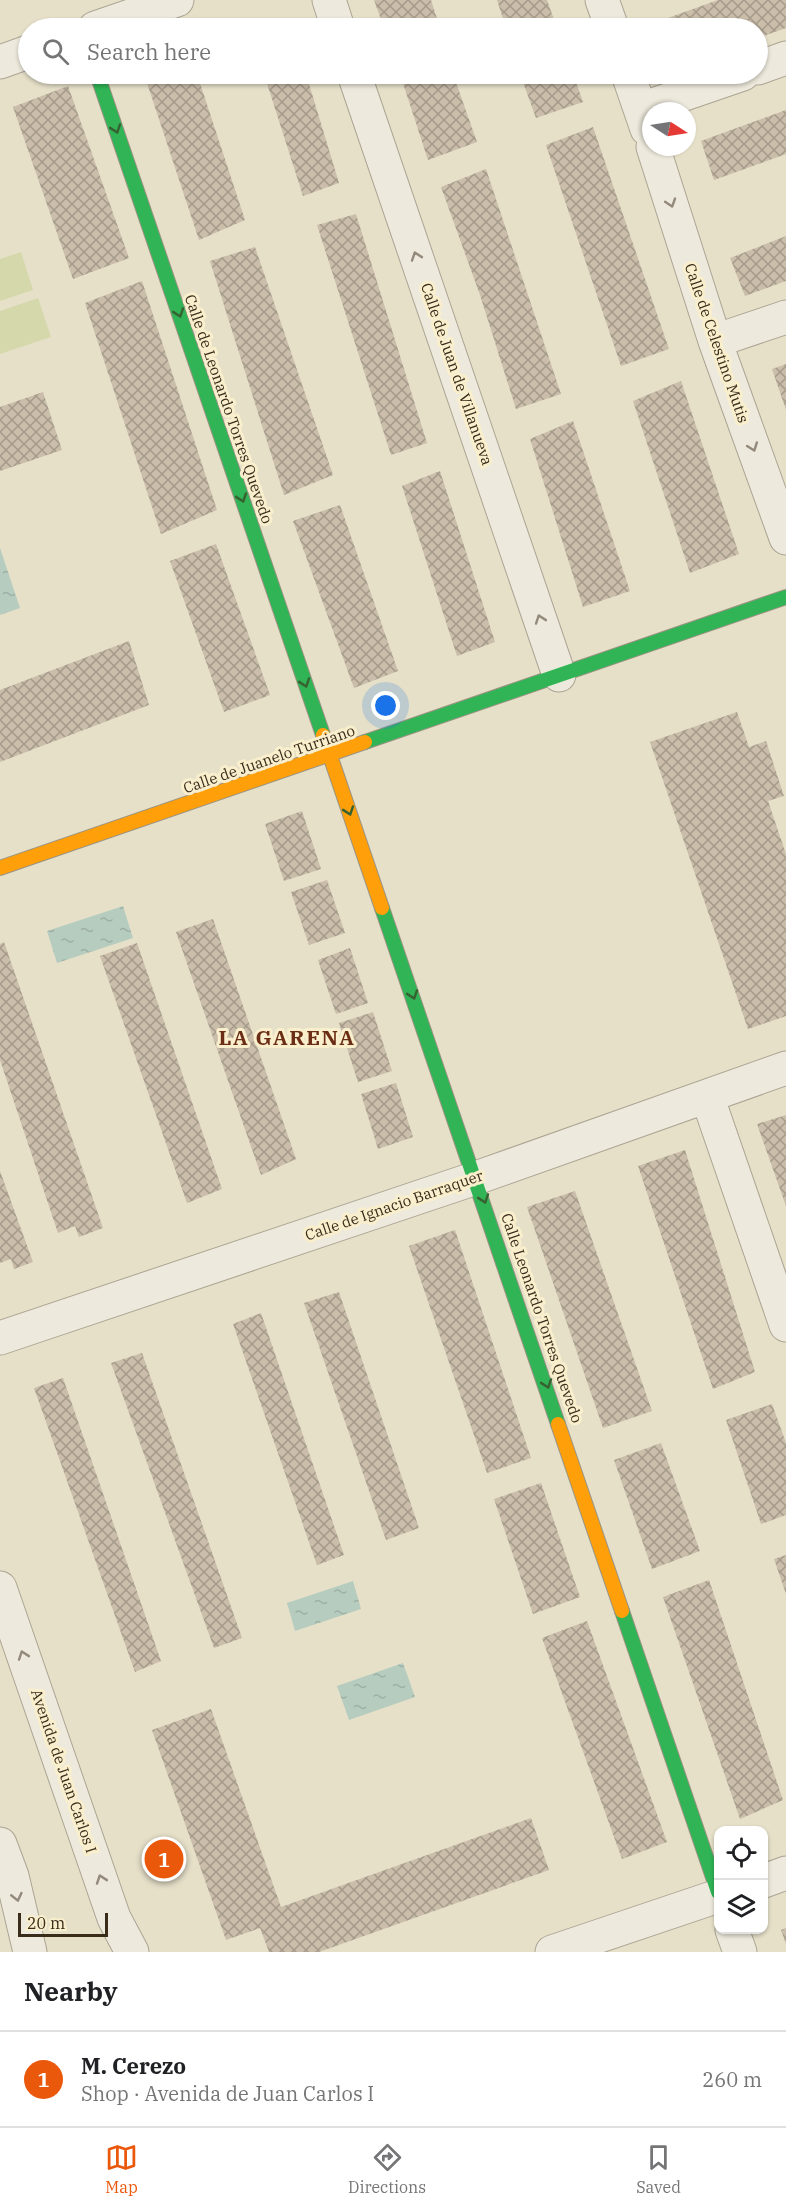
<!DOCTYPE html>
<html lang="en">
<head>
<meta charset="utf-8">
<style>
  body { margin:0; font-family:"IBM Plex Serif",serif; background:#f6f6f6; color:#202124 }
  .controls { position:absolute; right:18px; bottom:18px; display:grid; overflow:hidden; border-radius:12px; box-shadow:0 2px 4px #0004 }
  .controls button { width:54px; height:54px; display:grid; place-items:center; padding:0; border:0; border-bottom:2px solid #e0e0e0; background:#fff; color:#202124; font:30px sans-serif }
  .compass { position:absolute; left:642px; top:102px; width:54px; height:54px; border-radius:50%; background:#fff; box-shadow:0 2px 4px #0004; rotate:102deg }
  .scale { position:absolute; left:18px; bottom:15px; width:90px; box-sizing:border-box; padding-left:6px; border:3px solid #3a2c1b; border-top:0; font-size:16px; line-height:21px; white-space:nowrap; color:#3a2c1b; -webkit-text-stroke:4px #f9efcd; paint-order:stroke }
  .you { position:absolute; left:386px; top:706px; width:21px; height:21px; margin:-15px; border:4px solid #fff; border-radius:50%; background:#1a73e8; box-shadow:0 0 0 9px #1a73e833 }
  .badge { display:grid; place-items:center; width:39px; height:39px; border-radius:50%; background:#ea580c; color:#fff; font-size:20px; font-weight:700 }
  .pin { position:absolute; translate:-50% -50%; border:3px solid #fff; box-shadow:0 2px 6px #0006 }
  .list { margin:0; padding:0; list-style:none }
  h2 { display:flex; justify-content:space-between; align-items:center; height:78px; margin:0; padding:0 24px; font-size:26px }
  h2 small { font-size:20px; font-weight:400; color:#757577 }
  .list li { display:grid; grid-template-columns:39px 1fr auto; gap:18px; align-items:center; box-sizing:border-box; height:96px; padding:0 24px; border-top:2px solid #e0e0e0 }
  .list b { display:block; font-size:22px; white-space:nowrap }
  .list p { margin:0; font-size:20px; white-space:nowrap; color:#757577 }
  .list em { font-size:20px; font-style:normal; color:#757577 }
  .icon { flex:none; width:33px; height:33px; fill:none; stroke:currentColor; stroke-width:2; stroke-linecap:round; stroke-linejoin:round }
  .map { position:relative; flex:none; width:786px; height:1952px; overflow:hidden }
  .search { position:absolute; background:#fff; box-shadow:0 2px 4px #0004; left:18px; right:18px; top:18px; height:66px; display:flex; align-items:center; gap:15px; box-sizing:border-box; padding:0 21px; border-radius:33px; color:#757577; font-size:22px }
  .sheet { height:174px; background:#fff }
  nav { display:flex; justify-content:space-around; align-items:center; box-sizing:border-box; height:84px; border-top:2px solid #e0e0e0; background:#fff; font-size:16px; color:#757577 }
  nav a { display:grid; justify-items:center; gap:3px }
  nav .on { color:#ea580c }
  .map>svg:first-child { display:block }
</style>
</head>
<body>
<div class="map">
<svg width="786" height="1952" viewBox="0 0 786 1952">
  <defs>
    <pattern id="water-ripples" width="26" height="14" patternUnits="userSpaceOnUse" patternTransform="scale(1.5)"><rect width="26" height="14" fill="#b6ccbf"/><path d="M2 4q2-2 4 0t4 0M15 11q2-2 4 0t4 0" fill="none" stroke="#9dafa4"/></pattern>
    <pattern id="building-cross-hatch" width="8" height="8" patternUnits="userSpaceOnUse" patternTransform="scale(1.5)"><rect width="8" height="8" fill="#cabdaa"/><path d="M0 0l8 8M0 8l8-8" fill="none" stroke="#a59a8a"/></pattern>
  </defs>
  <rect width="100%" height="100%" fill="#e6e0c9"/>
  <path fill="#d4d8aa" d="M21 252 33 290 0 301V259Z
    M38 298 51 337 0 354V311Z"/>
  <path fill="url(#water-ripples)" d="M0 548 20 608 0 615Z
    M123 906 133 938 57 963 47 931Z
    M353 1581 361 1609 295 1631 287 1603Z
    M403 1663 415 1697 349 1720 337 1686Z"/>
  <path fill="url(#building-cross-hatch)" d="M374 0H431L440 28H384Z
    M497 0H547L557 28H506Z
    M718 0H786V28L758 38V28H655L654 23Z
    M289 20 292 28H265Z
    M144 74H197L245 220 199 240Z
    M264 74H306L339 183 303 196Z
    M400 74H453L477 142 428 160Z
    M520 74H573L583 102 536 118Z
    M68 86 129 258 73 279 13 107Z
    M786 110V154L714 180 701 141Z
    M593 127 669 349 621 366 546 145Z
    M486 169 561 394 516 409 480 295 441 187Z
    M356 214 427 443 391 455 317 225Z
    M786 236V281L745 296 730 258Z
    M255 247 333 475 284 495 210 261Z
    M142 281 217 510 161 534 85 303Z
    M786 364V410L772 369Z
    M681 381 739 554 690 573 633 401Z
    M43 392 62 450 0 471V407Z
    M573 421 630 591 583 607 530 439Z
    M440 471 495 642 457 656 402 486Z
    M340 505 398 671 354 688 293 521Z
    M216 544 270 695 224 712 170 561Z
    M129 641 149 705 0 762V690Z
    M737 712 749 747 766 741 784 796 768 801 786 854V1016L748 1029 650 742Z
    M302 811 321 869 284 881 265 824Z
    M327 880 345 933 309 945 291 892Z
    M213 919 296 1159 261 1175 176 932Z
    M4 942 103 1228 79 1237 75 1226 58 1233 0 1060V944Z
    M137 943 222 1189 187 1203 100 956Z
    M350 948 368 1003 336 1014 318 960Z
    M373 1012 392 1071 358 1082 339 1023Z
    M396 1083 413 1137 378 1149 361 1094Z
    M786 1115V1206L757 1124Z
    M685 1150 755 1372 713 1389 638 1166Z
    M0 1171 33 1262 14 1269 11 1259 0 1263Z
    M575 1191 652 1411 603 1428 527 1207Z
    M455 1230 531 1458 487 1473 409 1246Z
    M339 1292 419 1528 386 1540 304 1303Z
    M261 1313 344 1555 317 1565 233 1324Z
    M142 1353 242 1638 214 1648 111 1363Z
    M63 1378 161 1661 135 1672 34 1388Z
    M772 1404 786 1443V1515L761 1524 726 1420Z
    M661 1443 700 1551 652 1569 614 1460Z
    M541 1483 580 1597 533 1614 494 1499Z
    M786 1555V1594L774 1559Z
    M709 1580 783 1800 740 1819 663 1597Z
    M587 1621 667 1842 622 1859 542 1638Z
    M211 1709 281 1907 531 1818 549 1870 319 1952H269L260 1928 226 1940 152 1730Z
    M786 1928V1944L781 1930Z"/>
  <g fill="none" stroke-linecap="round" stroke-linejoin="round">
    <g stroke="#aba493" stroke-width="35">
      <path id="street" d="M329 0 338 28
        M602 0 612 28
        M95 28 177 0
        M0 62 28 52
        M758 68 786 58
        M354 74 559 675
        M628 74 647 129
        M641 109 743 74
        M653 147 715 341 786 538
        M715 341 786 317
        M707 1096 786 1325
        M0 1338 476 1178 786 1068
        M0 1588 114 1918 132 1952
        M0 1844 12 1876 30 1952
        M764 1881 786 1873
        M732 1930 740 1952
        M552 1952 718 1896"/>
    </g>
    <g stroke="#9a9383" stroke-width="16">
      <path id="fast" d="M97 74 323 735
        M365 742 786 597
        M382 908 558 1424
        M622 1611 718 1892"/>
    </g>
    <g stroke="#9a9383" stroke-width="16">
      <path id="slow" d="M323 735 382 908
        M0 868 365 742
        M558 1424 622 1611"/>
    </g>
    <use href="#street" stroke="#ede9dc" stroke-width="33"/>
    <use href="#fast" stroke="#30b455" stroke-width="14"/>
    <use href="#slow" stroke="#ff9f0a" stroke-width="14"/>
  </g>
  <defs><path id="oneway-chevron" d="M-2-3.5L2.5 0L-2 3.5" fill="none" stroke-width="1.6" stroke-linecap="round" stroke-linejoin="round" transform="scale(1.5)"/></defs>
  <g stroke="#366232">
    <use href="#oneway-chevron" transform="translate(116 129) rotate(71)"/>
    <use href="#oneway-chevron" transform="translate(179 313) rotate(71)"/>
    <use href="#oneway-chevron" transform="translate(242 498) rotate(71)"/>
    <use href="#oneway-chevron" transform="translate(305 683) rotate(71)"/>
    <use href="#oneway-chevron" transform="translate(349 811) rotate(71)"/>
    <use href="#oneway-chevron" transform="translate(413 995) rotate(71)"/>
    <use href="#oneway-chevron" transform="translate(484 1199) rotate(71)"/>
    <use href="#oneway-chevron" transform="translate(547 1384) rotate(71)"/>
  </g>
  <g stroke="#948a7c">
    <use href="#oneway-chevron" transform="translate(671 203) rotate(72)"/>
    <use href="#oneway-chevron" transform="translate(416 256) rotate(-109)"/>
    <use href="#oneway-chevron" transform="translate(753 447) rotate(70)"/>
    <use href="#oneway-chevron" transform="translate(540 619) rotate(-109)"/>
    <use href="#oneway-chevron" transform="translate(23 1655) rotate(-109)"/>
    <use href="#oneway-chevron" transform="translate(101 1879) rotate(-109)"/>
    <use href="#oneway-chevron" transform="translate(17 1897) rotate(77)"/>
  </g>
  <g text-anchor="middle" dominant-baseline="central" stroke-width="6" stroke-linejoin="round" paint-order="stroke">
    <g font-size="15" fill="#3a2c1b" stroke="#f9efcd">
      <text transform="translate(717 343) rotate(71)">Calle de Celestino Mutis</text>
      <text transform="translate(457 374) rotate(71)">Calle de Juan de Villanueva</text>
      <text transform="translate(229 409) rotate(71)">Calle de Leonardo Torres Quevedo</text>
      <text transform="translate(269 759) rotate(-19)">Calle de Juanelo Turriano</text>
      <text transform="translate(394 1205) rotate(-19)">Calle de Ignacio Barraquer</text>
      <text transform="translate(542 1318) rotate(71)">Calle Leonardo Torres Quevedo</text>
      <text transform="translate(64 1771) rotate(71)">Avenida de Juan Carlos I</text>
    </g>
    <g font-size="21" font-weight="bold" letter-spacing="1.5" fill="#6b2d15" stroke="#f9efcd">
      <text x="287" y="1037">LA GARENA</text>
    </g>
  </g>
</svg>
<div class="controls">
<button><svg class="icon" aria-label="locate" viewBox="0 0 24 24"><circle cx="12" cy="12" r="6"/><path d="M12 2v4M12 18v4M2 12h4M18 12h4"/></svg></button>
<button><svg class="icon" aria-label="layers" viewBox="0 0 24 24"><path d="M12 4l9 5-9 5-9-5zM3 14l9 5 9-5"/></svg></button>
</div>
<svg class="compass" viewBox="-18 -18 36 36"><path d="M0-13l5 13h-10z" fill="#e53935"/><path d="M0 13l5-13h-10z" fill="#757577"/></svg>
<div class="scale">20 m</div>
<div class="you"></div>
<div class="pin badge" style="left:164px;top:1859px">1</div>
<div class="search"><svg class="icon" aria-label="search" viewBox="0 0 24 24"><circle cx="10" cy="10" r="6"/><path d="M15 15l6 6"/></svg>Search here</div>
</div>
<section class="sheet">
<h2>Nearby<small></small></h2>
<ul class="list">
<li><span class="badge">1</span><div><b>M. Cerezo</b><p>Shop · Avenida de Juan Carlos I</p></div><em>260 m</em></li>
</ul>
</section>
<nav>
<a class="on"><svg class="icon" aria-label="map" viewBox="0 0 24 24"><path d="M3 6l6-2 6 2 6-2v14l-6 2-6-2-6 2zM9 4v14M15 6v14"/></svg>Map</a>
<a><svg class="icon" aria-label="directions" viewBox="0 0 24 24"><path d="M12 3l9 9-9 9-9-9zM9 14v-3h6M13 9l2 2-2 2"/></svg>Directions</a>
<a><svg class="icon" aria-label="saved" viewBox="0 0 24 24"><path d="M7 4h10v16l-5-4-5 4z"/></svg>Saved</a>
</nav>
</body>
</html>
